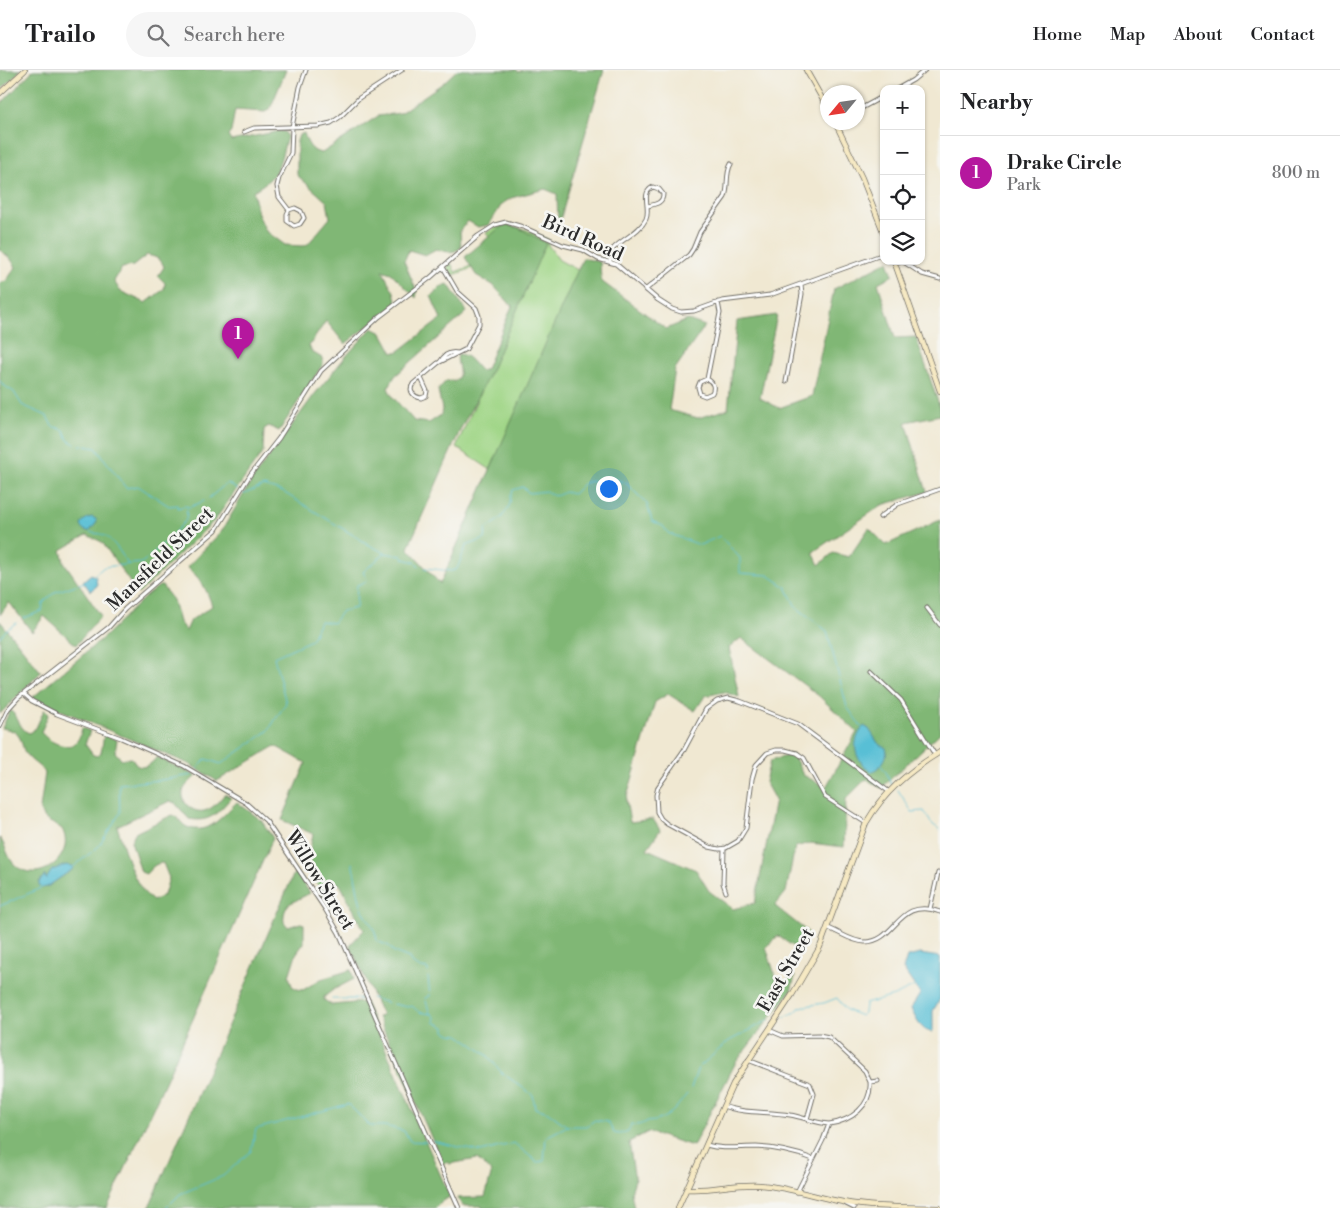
<!DOCTYPE html>
<html lang="en">
<head>
<meta charset="utf-8">
<style>
  body { margin:0; font-family:"Libre Bodoni",serif; background:#f6f6f6; color:#202124 }
  .controls { position:absolute; right:15px; top:15px; display:grid; overflow:hidden; border-radius:10px; box-shadow:0 1px 4px #0004 }
  .controls button { width:45px; height:45px; display:grid; place-items:center; padding:0; border:0; border-bottom:1px solid #e0e0e0; background:#fff; color:#202124; font:25px sans-serif }
  .compass { position:absolute; left:820px; top:15px; width:45px; height:45px; border-radius:50%; background:#fff; box-shadow:0 1px 4px #0004; rotate:241deg }
  .you { position:absolute; left:608px; top:418px; width:18px; height:18px; margin:-12px; border:4px solid #fff; border-radius:50%; background:#1a73e8; box-shadow:0 0 0 8px #1a73e833 }
  .badge { display:grid; place-items:center; width:32px; height:32px; border-radius:50%; background:#b5179e; color:#fff; font-size:16px; font-weight:700 }
  .pin { position:absolute; translate:-50% -41px; filter:drop-shadow(0 1px 2px #0008) }
  .pin::after { content:''; position:absolute; top:26px; width:18px; height:15px; background:inherit; clip-path:polygon(0 0,100% 0,50% 100%) }
  .list { margin:0; padding:0; list-style:none }
  h2 { display:flex; justify-content:space-between; align-items:center; height:65px; margin:0; padding:0 20px; font-size:21px }
  h2 small { font-size:16px; font-weight:400; color:#757577 }
  .list li { display:grid; grid-template-columns:32px 1fr auto; gap:15px; align-items:center; box-sizing:border-box; height:75px; padding:0 20px; border-top:1px solid #e0e0e0 }
  .list b { display:block; font-size:19px; white-space:nowrap }
  .list p { margin:0; font-size:16px; white-space:nowrap; color:#757577 }
  .list em { font-size:16px; font-style:normal; color:#757577 }
  .icon { flex:none; width:28px; height:28px; fill:none; stroke:currentColor; stroke-width:2; stroke-linecap:round; stroke-linejoin:round }
  .map { position:relative; flex:none; width:940px; height:1138px; overflow:hidden }
  header { display:flex; align-items:center; gap:30px; box-sizing:border-box; height:70px; padding:0 25px; background:#fff; border-bottom:1px solid #e0e0e0 }
  header strong { font-size:24px }
  nav { display:flex; gap:28px; margin-inline-start:auto; font-size:18px }
  .search { width:350px; height:45px; background:#f6f6f6; display:flex; align-items:center; gap:12px; box-sizing:border-box; padding:0 18px; border-radius:28px; color:#757577; font-size:19px }
  main { display:flex }
  aside { flex:1; background:#fff }
  .map>svg:first-child { display:block }
</style>
</head>
<body>
<header>
<strong>Trailo</strong>
<div class="search"><svg class="icon" aria-label="search" viewBox="0 0 24 24"><circle cx="10" cy="10" r="6"/><path d="M15 15l6 6"/></svg>Search here</div>
<nav><a>Home</a><a>Map</a><a>About</a><a>Contact</a></nav>
</header>
<main>
<div class="map">
<svg width="940" height="1138" viewBox="0 0 940 1138">
  <rect width="100%" height="100%" fill="#f6f6f2"/>
  <filter id="ink" filterUnits="userSpaceOnUse"><feTurbulence type="fractalNoise" baseFrequency=".02" numOctaves="2"/><feDisplacementMap in="SourceGraphic" scale="10" xChannelSelector="R" yChannelSelector="G"/><feConvolveMatrix kernelMatrix="1 2 1 2 8 2 1 2 1" color-interpolation-filters="sRGB"/></filter>
  <filter id="wash" filterUnits="userSpaceOnUse"><feTurbulence type="fractalNoise" baseFrequency=".0096" numOctaves="4" result="noise"/><feDisplacementMap in="SourceGraphic" scale="20" xChannelSelector="R" yChannelSelector="G"/><feGaussianBlur stdDeviation="1.12" result="paint"/><feColorMatrix in="noise" values="0 0 0 0 0 0 0 0 0 0 0 0 0 0 0 0 0 1.4 0 .05"/><feComposite in="paint" operator="in"/></filter>
  <g filter="url(#wash)">
    <rect width="100%" height="100%" fill="#f0e8d2"/>
    <path fill="#a0d687" stroke="#668059" d="M506 154 527 160 549 170 548 175 559 190 593 208 672 519 456 377 526 219 485 210 478 196 451 206 447 197 451 193 455 202 502 185 486 163 497 156Z"/>
    <path fill="#80b774" stroke="#567150" fill-rule="evenodd" d="M0 0H21L0 21Z
      M33 0H286L270 39 265 42 235 40 231 62 228 66 231 71 280 61 285 62 287 67C278 96 281 105 253 121L258 144 266 161 285 175 303 176 308 174 330 148 327 132 297 105V71L299 65 304 63C307 73 311 82 322 83L378 46 400 43 443 13 457 0H517L518 2 524 0H604L558 157 557 124 545 119 511 128 502 134 489 155 478 157 468 151 460 160 461 178C452 184 446 182 436 179L425 185 409 180 404 191 417 222 416 228 391 203 382 200 394 222 397 234 345 274 326 251 309 276 312 282 322 288 323 294 279 361 269 356 264 359 263 382 215 450 138 524 102 472 87 465 61 480 64 492 101 546 76 575 44 546 32 562 9 532 0 545V213L6 211 16 197 10 188 0 180V35ZM147 185C155 187 161 188 164 197L158 206 165 213 164 219 146 233 120 221 114 211 122 198 133 196Z
      M506 155 519 158 546 173 489 305 461 358 408 478 440 514 583 188 600 192 601 211 666 259 688 250 705 256 675 299 669 340 698 348 728 339 737 251 777 245 760 328 779 338 812 326 834 219 888 191 893 205 878 213 895 268 916 267 940 338V345L906 352 927 422 882 435 813 482 819 495 833 483 849 487 869 458 886 475 940 450V663L881 718 866 709 846 729 844 777 810 773 795 777 786 822 775 836 809 863 800 881 778 866 766 877 778 914 795 906 791 921 736 992 693 1076 648 1062 629 1072 635 1110 631 1122 634 1138H482V1136H462L458 1128 485 1127 491 1105 490 1100 477 1089 449 1094 448 1092 443 1094 378 947 382 946 350 875 364 860 340 814 335 812 325 820 324 828C311 800 306 795 313 764L282 750 306 693 275 676 217 711 189 694 32 628 104 567 147 525 159 516H162L173 530 179 552 186 561 191 550 212 536C207 519 200 508 187 497L221 462 252 410 314 325 347 285 372 258 382 263 393 283 399 281 441 249 431 226 440 217 448 214 467 242 395 306 388 318 392 326 414 351 429 353 441 345 442 339 438 320 446 311 457 310C463 302 455 293 458 284 469 284 474 295 481 301L486 299 512 236 493 215 476 205 465 187 498 159ZM741 568 819 626 857 662 826 717 803 705 793 684 770 691 765 712 775 730 755 833 733 839 709 821 696 800 647 779 660 760 653 749 630 752 626 730 655 632 668 624 695 641 705 626 724 622 739 627 729 578Z
      M0 551 41 602 0 644Z
      M10 640C19 647 19 659 29 663L36 658 44 640 49 643 41 662C46 670 66 681 75 673 79 670 81 663 82 658L90 661 85 674 93 685 98 686 101 683 104 665 117 670 115 682 121 689 132 688 136 695C145 700 151 694 157 687L196 706C192 710 184 716 183 722 181 735 196 745 207 740 215 737 220 729 225 724L231 728C217 743 211 753 189 749L175 733 170 731 117 756C125 780 132 815 153 831L164 825 169 808 163 793C154 793 151 799 146 804L141 802 131 771 135 763 172 745C179 747 181 754 187 757 209 766 223 745 237 732L261 750 273 768 166 1010 107 1138H0V768C6 776 7 787 15 795 38 816 77 786 62 759 53 752 42 752 40 739L45 703C41 696 31 692 25 683 22 677 22 669 17 664 13 660 7 659 2 658ZM73 799 47 817 39 812 45 807 46 809Z
      M295 801 310 823 289 834C285 838 283 846 284 852L288 857 301 853 304 854V873L296 884 289 906 292 916 297 919 303 920 321 909 351 900 354 909 333 920 324 927V930L332 935 365 932 450 1127 442 1131 435 1138H149Z"/>
    <path fill="#58bfd5" stroke="#427580" d="M92 447 96 449 97 452 90 461H85L81 456C82 450 87 448 92 447Z
      M91 504 96 507 97 516 90 521 83 511Z
      M864 656 869 659 878 673 886 678C889 688 880 698 871 702 854 689 850 673 864 656Z
      M66 795 73 796V799L47 817 42 818 39 816V812L45 805 46 809 52 800Z
      M920 884 940 887V929L933 941V961L932 962C921 961 916 949 912 941L911 938 920 924 903 899 907 887Z"/>
    <g fill="none" stroke-linecap="round" stroke-linejoin="round">
      <path stroke="#58bfd5" stroke-width="1" d="M0 311 3 315 14 322 22 335 47 346 52 356 64 360 68 370 75 374
        M80 375 96 378 126 418 138 416 169 436 177 435 178 438 184 436 190 437 204 431
        M242 422 244 424 264 416 283 422 371 476 385 483 402 486 404 489 415 492 420 497
        M209 428 227 413 238 420
        M90 462C94 464 97 463 101 464 111 466 123 486 128 494
        M172 465 186 450 187 439
        M425 498 452 501 457 499 466 476 485 469 486 459C496 453 504 447 509 436 511 432 510 426 513 420L523 417 529 423 546 421C553 427 556 427 564 422L573 424 584 413 591 411 597 413 612 408 626 413 647 434 652 451 663 456 668 463 700 475 720 466 740 488V503L768 505 786 517 796 537 827 561 847 637 863 659
        M94 505 104 497 141 493 148 488 166 471
        M24 548 42 541 43 533 55 522 85 512
        M0 567 6 560 16 553
        M880 694 886 702 891 714
        M197 699 206 689 221 694 268 661 286 633 274 587 311 570 320 551 333 553 342 541 356 538 357 515 368 511 363 502 385 483
        M898 720 912 742 924 741 931 753 940 760
        M352 793C356 807 357 821 361 835 365 848 376 857 377 871L389 876 394 882 409 888 412 893 421 898 428 899V902
        M73 797 99 776 120 743 119 714 161 710 192 705
        M0 836 43 817
        M428 907 430 926 425 928 430 944
        M371 928 388 933
        M332 929H364
        M393 934 408 937 412 936 419 942 432 944 435 948 434 952 445 957V961L450 964 459 965 471 973 488 986 502 1003 533 1025 535 1038 548 1042 567 1056
        M782 948 796 942 800 937 824 933 837 928 846 940 861 946 864 943 865 934 894 926 915 916
        M691 1018 698 998 729 971 769 950
        M432 1071 481 1082 514 1073 537 1092 544 1091 546 1067 567 1056H586L595 1050 608 1052 614 1063 620 1064 628 1061 632 1054C639 1056 640 1054 647 1052 651 1051 654 1052 658 1050 674 1044 677 1036 687 1024
        M166 1138 180 1124 223 1106 251 1081 256 1059 348 1034 370 1056H385L404 1061 410 1071 427 1072"/>
    </g>
  </g>
  <g filter="url(#ink)">
    <g fill="none" stroke-linecap="round" stroke-linejoin="round">
      <g stroke="#706d65" stroke-width="5">
        <path id="street" d="M897 19 913 10 925 0
          M858 40 884 26
          M244 62 254 58 318 56 331 53 340 47 359 28 402 0
          M289 140 295 138 301 141 304 148 300 154 294 156 287 151V144L289 140 279 127 277 116 279 108 291 83 292 57 300 17 306 0
          M610 192 611 184 613 179C622 169 640 162 646 149 651 138 640 123 653 117L659 119 663 124C663 133 656 134 648 136
          M894 192 902 191 922 204 940 209
          M645 220 689 185 693 179 700 162 725 127C729 116 725 104 731 94
          M440 292C444 285 450 281 458 283
          M421 308 427 321 426 326 421 328C414 327 408 321 413 314L438 293 466 279 479 254V246L476 238 457 221 443 197
          M707 309 700 312 698 317 700 324 705 326 712 323C715 317 713 312 707 309L720 243 718 232
          M786 312 802 224 801 215
          M880 447 898 434 940 419
          M927 538 940 555
          M871 601 901 630 935 685
          M24 624 32 631 57 644 121 668 184 696 246 733 266 751 325 839 339 863 459 1138
          M0 656 8 639 18 628 109 557 125 539 216 460 250 405 279 368 321 301 379 247 430 208 478 166 495 155 506 152 523 157 563 175 583 180 598 189 616 194 658 230 672 239 681 242 694 241 722 231 770 225 884 184
          M866 753 825 727 804 688 797 683 785 680H776L767 683 756 695 752 709 746 758 738 771 726 778 719 779 709 777 667 754 661 749 657 742 656 725 658 717 684 680 706 639 717 631 728 628 740 631 798 654 888 721
          M724 779 723 813 726 822
          M930 839 938 803
          M828 858C839 862 852 872 865 872 897 872 897 826 940 842
          M769 960 783 966 819 965 829 967 865 1001 870 1012 878 1011
          M748 990 810 1014 814 1024 807 1049
          M723 1036C744 1044 768 1041 790 1045 803 1047 815 1053 829 1054
          M706 1075C723 1080 739 1077 756 1077 776 1078 795 1082 813 1089
          M797 1122 823 1070 829 1054C851 1051 872 1036 870 1012
          M846 1134 854 1138"/>
      </g>
      <g stroke="#706d65" stroke-width="6">
        <path id="secondary" d="M806 0 828 39
          M0 23 25 0
          M835 52 862 108 884 164
          M894 191 940 321
          M687 1119C711 1121 735 1113 760 1115 788 1117 815 1127 843 1132 874 1138 907 1137 939 1138
          M678 1138 733 1014 792 925 820 877 866 753C884 722 909 701 940 682"/>
      </g>
      <use href="#street" stroke="#fff" stroke-width="3"/>
      <use href="#secondary" stroke="#f6e9c3" stroke-width="4.5"/>
    </g>
  </g>
  <g text-anchor="middle" dominant-baseline="central" stroke-width="5" stroke-linejoin="round" paint-order="stroke">
    <g font-size="19" fill="#2b2b2b" stroke="#f6f6f2">
      <text transform="translate(583 168) rotate(24)">Bird Road</text>
      <text transform="translate(160 489) rotate(-44)">Mansfield Street</text>
      <text transform="translate(320 810) rotate(58)">Willow Street</text>
      <text transform="translate(786 900) rotate(-60)">East Street</text>
    </g>
  </g>
</svg>
<div class="controls">
<button>+</button>
<button>−</button>
<button><svg class="icon" aria-label="locate" viewBox="0 0 24 24"><circle cx="12" cy="12" r="6"/><path d="M12 2v4M12 18v4M2 12h4M18 12h4"/></svg></button>
<button><svg class="icon" aria-label="layers" viewBox="0 0 24 24"><path d="M12 4l9 5-9 5-9-5zM3 14l9 5 9-5"/></svg></button>
</div>
<svg class="compass" viewBox="-18 -18 36 36"><path d="M0-13l5 13h-10z" fill="#e53935"/><path d="M0 13l5-13h-10z" fill="#757577"/></svg>
<div class="you"></div>
<div class="pin badge" style="left:238px;top:289px">1</div>
</div>
<aside>
<h2>Nearby<small></small></h2>
<ul class="list">
<li><span class="badge">1</span><div><b>Drake Circle</b><p>Park</p></div><em>800 m</em></li>
</ul>
</aside>
</main>
</body>
</html>
